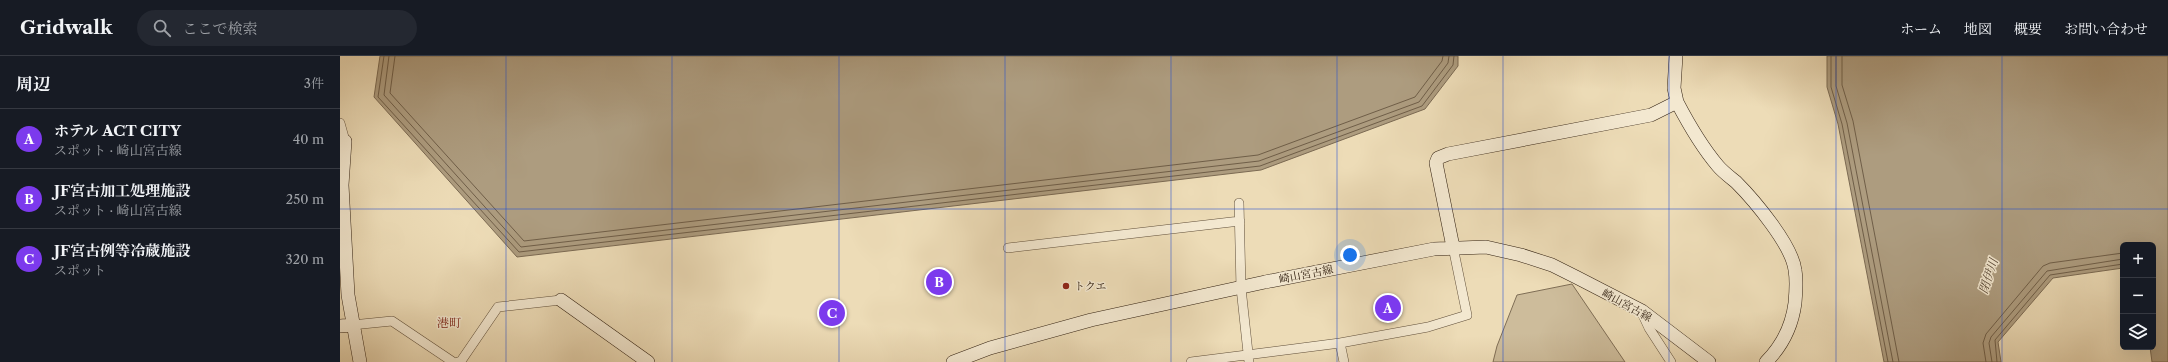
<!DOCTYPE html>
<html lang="ja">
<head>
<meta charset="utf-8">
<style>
  body { margin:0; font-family:"Libre Caslon Text","Noto Serif JP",serif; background:#242831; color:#f1f3f6 }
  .controls { position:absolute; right:12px; bottom:12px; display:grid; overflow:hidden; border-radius:6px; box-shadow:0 4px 16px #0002 }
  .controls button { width:36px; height:36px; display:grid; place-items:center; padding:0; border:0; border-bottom:1px solid #363941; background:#171b24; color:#f1f3f6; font:20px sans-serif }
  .you { position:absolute; left:1010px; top:199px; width:14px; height:14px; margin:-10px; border:3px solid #fff; border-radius:50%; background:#1a73e8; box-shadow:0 0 0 6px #1a73e833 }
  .badge { display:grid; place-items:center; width:26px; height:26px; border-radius:50%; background:#7c3aed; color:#fff; font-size:13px; font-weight:700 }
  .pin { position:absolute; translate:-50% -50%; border:2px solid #fff; box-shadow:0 1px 4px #0006 }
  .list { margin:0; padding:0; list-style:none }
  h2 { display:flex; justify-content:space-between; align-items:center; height:52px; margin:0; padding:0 16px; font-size:17px }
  h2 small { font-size:13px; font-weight:400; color:#9ea1a6 }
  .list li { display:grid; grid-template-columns:26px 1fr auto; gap:12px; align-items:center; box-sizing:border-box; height:60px; padding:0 16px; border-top:1px solid #363941 }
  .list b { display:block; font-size:15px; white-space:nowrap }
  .list p { margin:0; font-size:13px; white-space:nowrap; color:#9ea1a6 }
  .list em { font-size:13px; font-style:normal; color:#9ea1a6 }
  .icon { flex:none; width:22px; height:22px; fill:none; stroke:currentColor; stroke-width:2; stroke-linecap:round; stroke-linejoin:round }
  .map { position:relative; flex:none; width:1828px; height:306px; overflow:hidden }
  header { display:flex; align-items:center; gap:24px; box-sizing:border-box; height:56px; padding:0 20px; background:#171b24; border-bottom:1px solid #363941 }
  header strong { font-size:19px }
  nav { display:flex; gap:22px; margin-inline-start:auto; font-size:14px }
  .search { width:280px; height:36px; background:#242831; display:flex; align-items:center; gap:10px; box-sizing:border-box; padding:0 14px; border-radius:22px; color:#9ea1a6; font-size:15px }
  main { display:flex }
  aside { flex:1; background:#171b24 }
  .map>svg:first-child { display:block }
</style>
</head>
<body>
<header>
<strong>Gridwalk</strong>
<div class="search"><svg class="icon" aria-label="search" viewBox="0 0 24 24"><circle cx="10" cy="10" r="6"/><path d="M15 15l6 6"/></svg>ここで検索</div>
<nav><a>ホーム</a><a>地図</a><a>概要</a><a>お問い合わせ</a></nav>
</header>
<main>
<aside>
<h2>周辺<small>3件</small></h2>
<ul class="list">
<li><span class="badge">A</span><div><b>ホテル ACT CITY</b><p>スポット · 崎山宮古線</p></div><em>40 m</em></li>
<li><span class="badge">B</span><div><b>JF宮古加工処理施設</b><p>スポット · 崎山宮古線</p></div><em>250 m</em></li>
<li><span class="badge">C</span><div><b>JF宮古例等冷蔵施設</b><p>スポット</p></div><em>320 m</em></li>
</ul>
</aside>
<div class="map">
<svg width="1828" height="306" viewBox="0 0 1828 306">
  <rect width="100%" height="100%" fill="#eddcb7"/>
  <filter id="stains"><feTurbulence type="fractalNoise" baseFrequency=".005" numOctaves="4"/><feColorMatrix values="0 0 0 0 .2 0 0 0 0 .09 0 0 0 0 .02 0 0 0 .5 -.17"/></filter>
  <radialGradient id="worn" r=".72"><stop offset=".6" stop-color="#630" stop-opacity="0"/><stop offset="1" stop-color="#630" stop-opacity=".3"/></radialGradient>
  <path fill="#cdbc9b" stroke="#7f6e56" d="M1232 228 1285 306H1153L1157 290 1177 239Z"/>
  <path fill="#ad9c7f" stroke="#7b6a53" d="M40 0H1118V10L1085 53 921 114 177 201 34 41Z
    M1487 0H1828V306H1812L1810 291H1813V189H1783V212L1713 222 1658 286 1661 306H1544L1498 68 1487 31Z"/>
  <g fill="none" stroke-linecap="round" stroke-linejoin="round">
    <path stroke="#6f5e48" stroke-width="1" d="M44 0 38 41 179 196 920 110 1082 50 1113 9 1114 0
      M49 0 44 39 181 191 919 105 1079 46 1108 7 1109 0
      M55 0 50 37 184 185 918 99 1075 41 1102 5 1103 0
      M1491 0V31L1502 68 1548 306
      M1496 0V30L1507 67 1553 306
      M1502 0V29L1513 65 1559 306
      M1646 306 1643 287 1646 278 1703 210 1710 207 1783 197
      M1652 306 1649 287 1651 281 1707 215 1783 203
      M1657 306 1655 284 1710 219 1783 208"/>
    <g stroke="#604f3a" stroke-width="10">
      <path id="street" d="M0 67 5 85
        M899 147 901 232 909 306
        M668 192 900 165
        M1302 257 1309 272 1331 306
        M12 269 52 265 113 306
        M1000 287 1004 306
        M118 306 121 305 158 251 221 244
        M851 306 1000 287 1088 271 1127 259 1113 191"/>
    </g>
    <g stroke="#312011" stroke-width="14">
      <path id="secondary" d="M1336 0 1334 32 1337 46
        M5 85 2 129 8 239 20 306
        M1113 191 1096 107 1098 102 1108 98 1311 59 1337 46C1349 69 1361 90 1378 110 1383 116 1390 121 1396 126 1414 144 1452 189 1455 214 1457 225 1456 236 1455 247 1452 270 1442 290 1426 306
        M221 244 308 306
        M0 270 12 269
        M613 306 650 292 751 264 925 226 1094 193 1146 191 1181 199 1212 209 1236 221 1302 255 1369 306"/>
    </g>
    <use href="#street" stroke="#f3e8d0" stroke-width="9"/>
    <use href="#secondary" stroke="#f3e8d0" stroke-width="13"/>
  </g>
  <path fill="none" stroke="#1d4ed8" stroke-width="1" stroke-opacity="0.55" d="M166 0V306M332 0V306M499 0V306M665 0V306M831 0V306M997 0V306M1163 0V306M1329 0V306M1496 0V306M1662 0V306M0 153H1828"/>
  <circle fill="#8f2418" stroke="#f3e8d0" stroke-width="1.5" cx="726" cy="230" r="4"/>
  <g text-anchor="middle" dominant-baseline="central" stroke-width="3" stroke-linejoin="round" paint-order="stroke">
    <g font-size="11" fill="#312011" stroke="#f3e8d0">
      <text transform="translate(966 218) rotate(-11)">崎山宮古線</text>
      <text transform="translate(1287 249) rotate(29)">崎山宮古線</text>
    </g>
    <g font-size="11" fill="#312011" stroke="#f3e8d0" text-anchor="start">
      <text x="734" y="230">トクエ</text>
    </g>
    <g font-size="12" font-style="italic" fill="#5c4b38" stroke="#f3e8d0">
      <text transform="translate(1648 220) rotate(-72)">閉伊川</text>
    </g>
    <g font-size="12" fill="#7a1f14" stroke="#f3e8d0">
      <text x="109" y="266">港町</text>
    </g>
  </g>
  <rect width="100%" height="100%" filter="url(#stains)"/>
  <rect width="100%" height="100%" fill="url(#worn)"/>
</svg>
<div class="controls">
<button>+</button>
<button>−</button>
<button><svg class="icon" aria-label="layers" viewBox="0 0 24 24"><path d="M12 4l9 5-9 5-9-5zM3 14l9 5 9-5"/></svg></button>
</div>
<div class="you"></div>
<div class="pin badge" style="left:1048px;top:252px">A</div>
<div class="pin badge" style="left:599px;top:226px">B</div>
<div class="pin badge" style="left:492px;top:257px">C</div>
</div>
</main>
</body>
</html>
